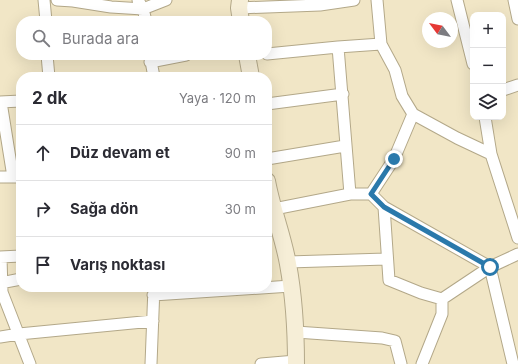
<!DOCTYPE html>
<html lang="tr">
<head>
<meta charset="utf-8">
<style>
  body { margin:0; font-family:Inter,sans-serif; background:#f7f7f7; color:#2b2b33 }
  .controls { position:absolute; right:12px; top:12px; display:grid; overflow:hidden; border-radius:8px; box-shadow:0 4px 16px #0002 }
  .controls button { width:36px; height:36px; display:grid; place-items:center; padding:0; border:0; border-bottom:1px solid #e1e1e2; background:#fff; color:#2b2b33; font:20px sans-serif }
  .compass { position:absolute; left:422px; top:12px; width:36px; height:36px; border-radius:50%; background:#fff; box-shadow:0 4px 16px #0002; rotate:302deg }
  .stop { position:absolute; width:12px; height:12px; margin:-9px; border:3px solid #2a79ab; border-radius:50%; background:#fff }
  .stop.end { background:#2a79ab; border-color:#fff; box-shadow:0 1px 4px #0008 }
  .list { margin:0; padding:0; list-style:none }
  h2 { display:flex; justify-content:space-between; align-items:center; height:52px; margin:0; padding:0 16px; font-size:17px }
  h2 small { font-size:13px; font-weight:400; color:#7c7c81 }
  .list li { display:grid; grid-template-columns:26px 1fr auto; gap:12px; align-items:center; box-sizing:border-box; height:56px; padding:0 16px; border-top:1px solid #e1e1e2 }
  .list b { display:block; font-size:15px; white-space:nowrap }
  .list em { font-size:13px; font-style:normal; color:#7c7c81 }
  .icon { flex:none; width:22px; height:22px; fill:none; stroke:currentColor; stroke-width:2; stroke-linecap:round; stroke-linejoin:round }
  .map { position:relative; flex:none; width:518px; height:364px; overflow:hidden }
  .search { position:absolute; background:#fff; box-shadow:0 4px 16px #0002; left:16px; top:16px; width:256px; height:44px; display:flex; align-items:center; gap:10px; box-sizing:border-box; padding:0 14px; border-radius:16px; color:#7c7c81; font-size:15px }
  .panel { position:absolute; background:#fff; box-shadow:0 4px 16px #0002; left:16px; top:72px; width:256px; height:220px; border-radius:16px }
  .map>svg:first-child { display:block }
</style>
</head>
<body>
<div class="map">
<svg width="518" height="364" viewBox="0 0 518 364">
  <rect width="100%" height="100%" fill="#f1e6c6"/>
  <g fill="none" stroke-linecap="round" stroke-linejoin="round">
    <g stroke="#b3a889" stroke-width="13">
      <path id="street" d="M44 0 46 21
        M57 0 73 1 111 7 143 9 146 21
        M138 0 143 9 166 0
        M377 0 381 44 395 70 402 96 413 114 457 138 491 154 518 238
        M457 0 473 64
        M514 0 518 19
        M239 8 320 5 354 0
        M338 47 381 44
        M267 54 338 47 350 194
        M47 55 49 77
        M150 56 154 77
        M150 62 186 55
        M503 90 518 85
        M0 102 21 101
        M1 102 13 177
        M267 104 343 94
        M485 117 491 154
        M267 159 345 146
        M0 177H21
        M371 194 394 159 413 114
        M384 207 389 280 421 293 442 299 490 267 518 254
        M274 209 350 194H371L384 207 490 267 513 364
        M0 257 21 256
        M1 257 2 292 30 364
        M288 262 386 259
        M0 283 21 279
        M153 295 291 286
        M296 332 382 338 395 341 401 364
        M0 337 19 334 153 321
        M151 364 154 287
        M261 364 296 361
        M422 364 442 314V299"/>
    </g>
    <g stroke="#b3a889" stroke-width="18">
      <path id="secondary" d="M240 0 239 8 241 21
        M247 55 251 77
        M267 181C272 209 283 236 288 264 294 297 296 331 296 364"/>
    </g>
    <use href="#street" stroke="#fff" stroke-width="11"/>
    <use href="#secondary" stroke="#f6eed7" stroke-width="16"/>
  </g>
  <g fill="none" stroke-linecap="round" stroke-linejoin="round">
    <path stroke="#2a79ab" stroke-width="5" d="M394 159 371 194 384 207 490 267"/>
  </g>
</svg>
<div class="controls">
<button>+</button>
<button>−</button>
<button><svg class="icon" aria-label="layers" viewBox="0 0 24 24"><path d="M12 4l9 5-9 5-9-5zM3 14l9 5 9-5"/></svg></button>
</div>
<svg class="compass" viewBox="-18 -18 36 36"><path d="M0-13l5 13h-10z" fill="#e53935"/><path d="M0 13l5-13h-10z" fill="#7c7c81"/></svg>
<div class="stop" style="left:490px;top:267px"></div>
<div class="stop end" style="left:394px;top:159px"></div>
<div class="search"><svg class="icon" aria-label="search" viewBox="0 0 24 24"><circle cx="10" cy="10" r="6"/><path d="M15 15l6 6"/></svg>Burada ara</div>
<section class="panel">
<h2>2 dk<small>Yaya · 120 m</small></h2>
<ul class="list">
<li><svg class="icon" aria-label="ahead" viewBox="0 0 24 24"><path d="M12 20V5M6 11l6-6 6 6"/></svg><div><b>Düz devam et</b></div><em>90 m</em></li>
<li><svg class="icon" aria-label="right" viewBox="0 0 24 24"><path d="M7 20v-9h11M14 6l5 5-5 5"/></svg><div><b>Sağa dön</b></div><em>30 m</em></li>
<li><svg class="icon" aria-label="arrive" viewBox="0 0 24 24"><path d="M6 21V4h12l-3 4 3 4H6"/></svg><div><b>Varış noktası</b></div></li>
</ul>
</section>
</div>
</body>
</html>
